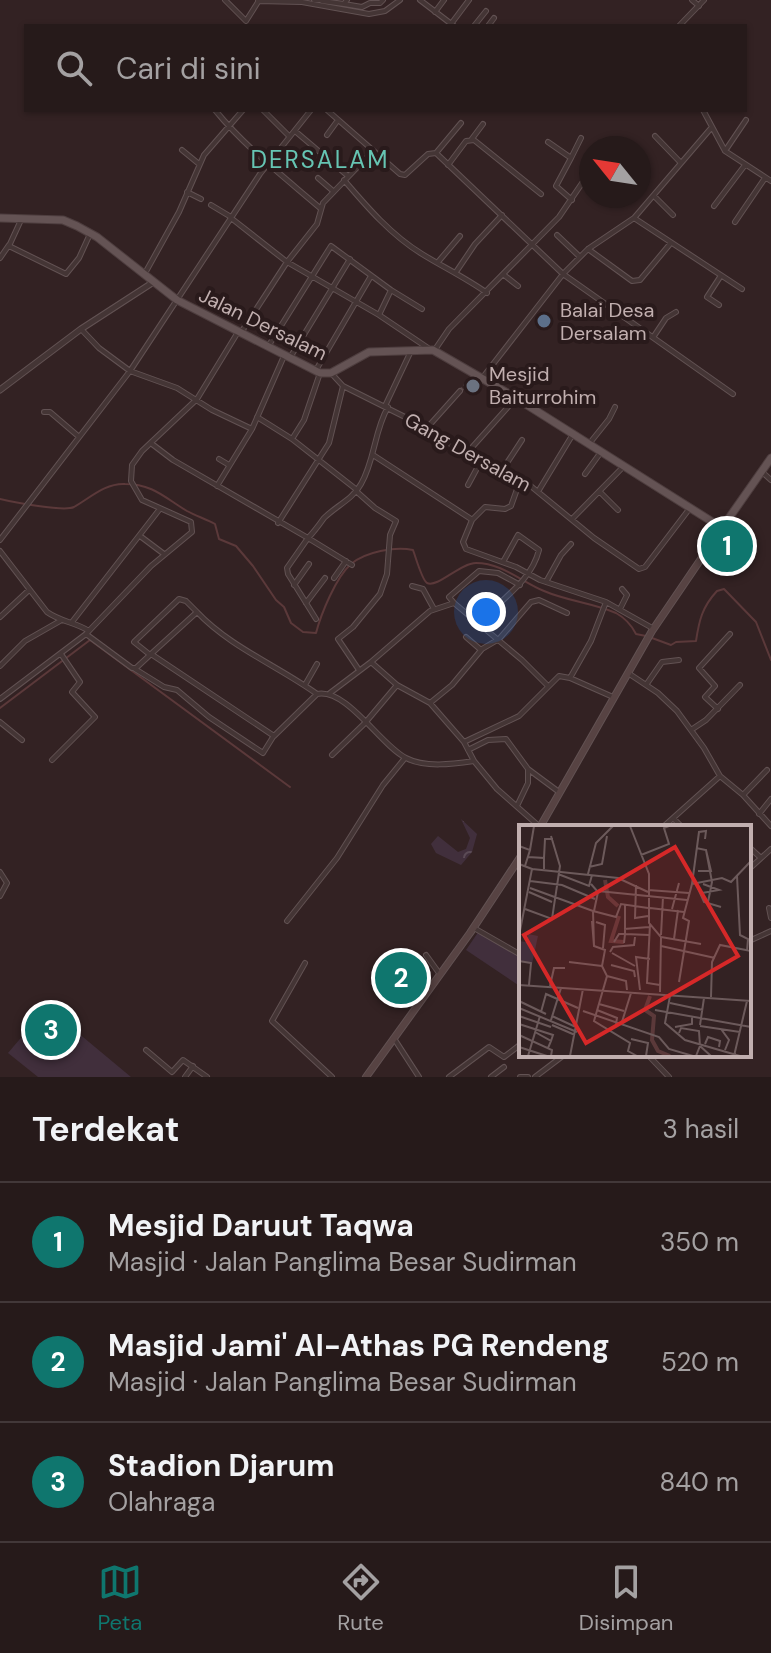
<!DOCTYPE html>
<html lang="id">
<head>
<meta charset="utf-8">
<style>
  body { margin:0; font-family:"DM Sans",sans-serif; background:#2e2323; color:#f1f3f6 }
  .compass { position:absolute; left:579px; top:136px; width:72px; height:72px; border-radius:50%; background:#261a1a; box-shadow:0 2px 6px #0004; rotate:300deg }
  .you { position:absolute; left:486px; top:612px; width:28px; height:28px; margin:-20px; border:6px solid #fff; border-radius:50%; background:#1a73e8; box-shadow:0 0 0 12px #1a73e833 }
  .badge { display:grid; place-items:center; width:52px; height:52px; border-radius:50%; background:#0f766e; color:#fff; font-size:26px; font-weight:700 }
  .pin { position:absolute; translate:-50% -50%; border:4px solid #fff; box-shadow:0 2px 8px #0006 }
  .list { margin:0; padding:0; list-style:none }
  h2 { display:flex; justify-content:space-between; align-items:center; height:104px; margin:0; padding:0 32px; font-size:34px }
  h2 small { font-size:26px; font-weight:400; color:#a4a1a2 }
  .list li { display:grid; grid-template-columns:52px 1fr auto; gap:24px; align-items:center; box-sizing:border-box; height:120px; padding:0 32px; border-top:2px solid #423839 }
  .list b { display:block; font-size:30px; white-space:nowrap }
  .list p { margin:0; font-size:26px; white-space:nowrap; color:#a4a1a2 }
  .list em { font-size:26px; font-style:normal; color:#a4a1a2 }
  .icon { flex:none; width:44px; height:44px; fill:none; stroke:currentColor; stroke-width:2; stroke-linecap:round; stroke-linejoin:round }
  .map { position:relative; flex:none; width:771px; height:1077px; overflow:hidden }
  .search { position:absolute; background:#261a1a; box-shadow:0 2px 6px #0004; left:24px; right:24px; top:24px; height:88px; display:flex; align-items:center; gap:20px; box-sizing:border-box; padding:0 28px; border-radius:0px; color:#a4a1a2; font-size:30px }
  .sheet { height:464px; background:#261a1a }
  nav { display:flex; justify-content:space-around; align-items:center; box-sizing:border-box; height:112px; border-top:2px solid #423839; background:#261a1a; font-size:22px; color:#a4a1a2 }
  nav a { display:grid; justify-items:center; gap:4px }
  nav .on { color:#0f766e }
  .map>svg:first-child { display:block }
</style>
</head>
<body>
<div class="map">
<svg width="771" height="1077" viewBox="0 0 771 1077">
  <defs>
    <pattern id="forest-crowns" width="20" height="18" patternUnits="userSpaceOnUse" patternTransform="scale(2)"><rect width="20" height="18" fill="#412f3c"/><path d="M2 6a3 3 0 1 1 6 0M12 15a3 3 0 1 1 6 0" fill="none" stroke="#5b4b56"/></pattern>
  </defs>
  <rect width="100%" height="100%" fill="#332223"/>
  <path fill="#412f3c" d="M479 931 521 955V987L466 950Z
    M47 1007 131 1077H38L8 1053Z"/>
  <path fill="url(#forest-crowns)" d="M461 819 477 834 472 852 461 865 436 853 431 844 438 836 458 852 466 849 470 838Z"/>
  <g fill="none" stroke-linecap="round" stroke-linejoin="round">
    <path stroke="#5b393a" stroke-width="2" d="M0 499C13 502 64 512 74 507 90 498 105 483 125 484 153 484 165 498 187 511 196 516 206 519 215 524L219 539 236 546 253 566 276 600 284 607 291 623 303 632 316 633C321 614 336 577 351 564 365 552 395 546 413 550 416 558 422 580 427 583 438 588 460 563 476 563 502 563 522 582 544 591 567 601 593 603 616 613 625 618 632 626 636 634L646 636
      M652 638 671 645 676 642 696 641C699 621 702 607 717 591L724 589 756 622 771 660
      M0 708 90 640 290 787"/>
    <path stroke="#4f3e3f" stroke-width="4" stroke-dasharray="4 2" stroke-linecap="butt" d="M460 391 475 376"/>
    <g stroke="#625253" stroke-width="6">
      <path id="minor" d="M225 0 246 21 258 2
        M314 0H323
        M347 0 344 4 362 7 370 3H380L383 0
        M420 0 454 26
        M692 0 699 6
        M258 1 302 2 369 14 385 11 400 0
        M322 1 344 4
        M435 12 444 0
        M451 24 469 0
        M474 26 486 11
        M488 26 494 18
        M679 26 704 0
        M215 110C245 147 284 177 320 208
        M263 110 289 136
        M327 110 400 174 405 175 428 154 436 153 563 274 733 394
        M703 110 725 151 771 181
        M295 131 348 176
        M327 135 338 120
        M655 136 681 163
        M471 140 483 124
        M548 142 571 158 556 186 572 200
        M182 150 199 164
        M725 151 746 120
        M436 153 461 123
        M571 158 581 138
        M448 165 466 141 474 140 541 194
        M318 178 333 191
        M344 180C367 207 391 235 422 254 443 267 466 278 487 293
        M187 192 201 199
        M654 196 673 215
        M211 205 231 217
        M714 206 745 165
        M231 218 287 262 379 315 428 348
        M634 218 742 289
        M21 220 9 246 66 274 79 258 90 234
        M735 222 765 178
        M557 235 580 257
        M588 249 632 281 640 280 670 244
        M0 258 9 245
        M438 262 460 236
        M456 272 475 244 502 215
        M144 275 179 212 204 155 243 110
        M504 275 518 286
        M391 290 422 309
        M719 305 707 297 720 277
        M81 329 99 348 130 371 177 388 212 410 252 429 284 356
        M242 331 287 262 317 224 323 203 373 151
        M654 336 666 318 676 312
        M269 345 331 246 391 290 379 315
        M434 351 449 329 559 217 591 170
        M291 356 350 259
        M316 370 371 276
        M331 373 343 386 409 419 462 451 521 478 594 538 639 569 645 567 690 508
        M483 377 563 274 588 249 634 218 712 127
        M385 406 411 351
        M44 412H50L78 436
        M257 417 292 439 304 420 320 373
        M426 429 460 391
        M292 439 357 490
        M152 444 173 460 308 538C314 532 319 525 324 518 336 506 353 499 361 484 375 460 374 431 388 407
        M589 444 609 419 615 407
        M467 453 516 398
        M373 455 471 519
        M219 459 229 465
        M503 469 522 440
        M761 471 771 480
        M585 474 601 452
        M521 478 511 506 505 509 485 507 472 520 463 542 466 549 516 567 540 580 606 602 654 629
        M468 485 482 459
        M217 486 252 429
        M539 490 573 434
        M356 491 375 508 396 521 390 535 387 574 380 594 353 627 338 639 359 670
        M600 492 618 510
        M572 519 624 466
        M278 523 329 443 343 386
        M140 536 164 554
        M0 540 130 371 260 174 311 110
        M710 546 730 558 746 563
        M0 551 47 612C61 622 75 622 89 631
        M334 578 346 561
        M546 582 561 555 571 544
        M294 585 309 564
        M412 586 423 589 434 609
        M306 603 325 578
        M454 603 522 660 547 685
        M620 609 627 595 622 589
        M0 617 29 590
        M316 619 288 574 287 568 308 538 352 565
        M72 622 159 510
        M479 623C501 599 531 582 539 550L518 535 503 562
        M86 634 151 566 192 532 191 522 142 500 131 481 132 465 142 451 197 399 238 332
        M466 637 481 650
        M149 654 134 642 179 599 186 601 197 612
        M151 654 197 612C230 647 278 666 317 694
        M371 662 430 611 454 603 449 597 479 571 498 573 520 585
        M0 666 25 641 60 621
        M135 669 164 687 177 690 209 717 263 753 273 737
        M628 673 658 693 677 711 704 748 720 776 743 795 771 826
        M570 678 591 641 606 602
        M305 685 317 664
        M646 685 662 662 679 660
        M330 693 371 662 397 685 430 703 464 742
        M0 699 86 634 132 668H136L151 654 274 736 317 694C347 688 380 745 406 758 425 768 453 764 474 761L497 789 540 827
        M430 703 452 685 482 649 499 639 531 602 539 600 567 613
        M718 709 705 697 715 686 699 668 730 634
        M0 722 22 740
        M691 730 706 720 740 685
        M468 750 488 740 506 739 528 769 559 792
        M332 755 365 723 397 685
        M52 760 95 717 72 692 80 682 61 654
        M474 761 464 742 519 716 559 676 570 678 613 697
        M743 795 767 770
        M517 806 528 783V770
        M759 814 771 799
        M673 818 682 827
        M663 827 720 776
        M749 847 761 858
        M749 869 771 849
        M0 872 7 883 0 896
        M769 908 771 918
        M287 921 337 858 383 785 405 758
        M474 928 521 955
        M749 931V941
        M749 941 771 931
        M426 955 439 973
        M305 963 272 1021 332 1077
        M395 1040 419 1077
        M146 1050 172 1072 183 1060 207 1077
        M648 1055 669 1077
        M185 1077 193 1066
        M449 1077 489 1047 504 1057 521 1044
        M491 1077 504 1067
        M520 1077H528
        M535 1077 564 1055"/>
    </g>
    <g stroke="#625253" stroke-width="7">
      <path id="tertiary" d="M0 390 81 329 152 283"/>
    </g>
    <g stroke="#625253" stroke-width="8">
      <path id="secondary" d="M540 827 652 631 722 528
        M366 1077 470 933 521 856"/>
    </g>
    <g stroke="#4e3e3f" stroke-width="9">
      <path id="primary" d="M0 218 63 220 77 226 97 237 177 300 320 373H331L369 352 433 350 516 398 722 528 771 458"/>
    </g>
    <use href="#minor" stroke="#443535" stroke-width="4"/>
    <use href="#tertiary" stroke="#443535" stroke-width="5"/>
    <use href="#secondary" stroke="#574343" stroke-width="6"/>
    <use href="#primary" stroke="#645354" stroke-width="7"/>
  </g>
  <circle fill="#5c6f8a" stroke="#291a1b" stroke-width="3" cx="544" cy="321" r="8"/>
  <circle fill="#6b7280" stroke="#291a1b" stroke-width="3" cx="473" cy="386" r="8"/>
  <g text-anchor="middle" dominant-baseline="central" stroke-width="8" stroke-linejoin="round" paint-order="stroke">
    <g font-size="20" fill="#c1afaf" stroke="#291a1b" text-anchor="start">
      <text x="560" y="310">Balai Desa<tspan x="560" dy="23">Dersalam</tspan></text>
      <text x="489" y="374">Mesjid<tspan x="489" dy="23">Baiturrohim</tspan></text>
    </g>
    <g font-size="20" fill="#c1afaf" stroke="#291a1b">
      <text transform="translate(263 324) rotate(26)">Jalan Dersalam</text>
      <text transform="translate(468 452) rotate(29)">Gang Dersalam</text>
    </g>
    <g font-size="24" letter-spacing="2" fill="#66c5b3" stroke="#291a1b">
      <text x="320" y="159">DERSALAM</text>
    </g>
  </g>
  <g transform="translate(519 825)">
    <rect width="232" height="232" fill="#332223"/>
    <path d="M9 109 19 111 13 139 0 135V116L7 117Z" fill="#412f3c"/>
    <path fill="none" stroke="#5b393a" stroke-width="4" d="M86 55 89 72 99 81M100 91 92 116 105 117M131 171 126 185 135 191 133 215 139 226 151 231"/>
    <path fill="none" stroke="#6c5a5b" stroke-width="2" d="M111 1 130 49V98L142 112 141 167M186 14 187 6 180 7 173 59 203 53 212 57 232 36M0 21 11 25 6 41M177 23 187 25 193 57 189 77M11 25 15 1M122 30 150 19 145 3 150 1M9 32 25 33V44M25 33 26 14H34M0 39 13 44 0 111M70 42 83 39 88 11M13 44 99 53 129 67M179 46H192L187 25M39 49 70 61 73 50M69 49 77 18 94 1M218 51 221 110 229 114 228 126M11 56 43 60 76 74M72 59 79 67 75 86M177 59 185 77 202 82M117 60 116 93 129 91M11 63 74 86 75 121 86 125 83 141 88 151 75 196 111 218 109 226 118 231M129 65 170 68M79 66 168 75M10 67 33 77M183 68 200 65 184 59M106 80V109L130 110M131 83 165 87M6 84 33 94 41 41 32 11M153 84 160 58M74 86 97 92 102 79 129 83M73 96 75 121M77 97 86 100 84 123M131 99 128 158 141 160M105 104 130 102M142 110 144 72M142 112 182 119M155 114 159 85M95 117 100 109H106L105 118M142 121 196 133M91 127 94 122 115 120 116 112M93 128 116 141M0 136 12 138 10 160M50 137 83 141M92 140 115 146 116 152M88 151 107 156 108 165M160 157 170 96 164 93 173 59M0 160 232 176M31 161 35 143H46M121 165 117 132 131 134M151 171 146 198 166 215 221 231M192 172 193 137 201 120 232 126M0 176 27 189M151 178 184 185M80 179 105 186M0 183 58 207M78 185 98 193 97 199M136 185 232 202M64 186 140 212 150 224 174 231M22 187 27 169 59 183M0 191 32 202M33 191 59 203M32 195 42 163M0 199 34 210 32 216M33 200 56 210M102 200 112 168M181 200 185 173M181 201 221 207M156 202 173 199V191M202 204 210 215 206 225M16 207 32 216 29 223M160 208 162 203 180 206 181 221M0 210 33 225 32 231M112 214 129 218 127 231M186 219 189 212 201 216 200 222M0 222 28 231M9 231 21 191M51 231 64 164M177 231 181 221 192 231M215 231 228 176"/>
    <path fill="#d62828" fill-opacity="0.15" stroke="#d62828" stroke-width="4" d="M156 22 219 131 67 218 5 110Z"/>
    <rect width="232" height="232" fill="none" stroke="#c1afaf" stroke-width="4"/>
  </g>
</svg>
<svg class="compass" viewBox="-18 -18 36 36"><path d="M0-13l5 13h-10z" fill="#e53935"/><path d="M0 13l5-13h-10z" fill="#a4a1a2"/></svg>
<div class="you"></div>
<div class="pin badge" style="left:727px;top:546px">1</div>
<div class="pin badge" style="left:401px;top:978px">2</div>
<div class="pin badge" style="left:51px;top:1030px">3</div>
<div class="search"><svg class="icon" aria-label="search" viewBox="0 0 24 24"><circle cx="10" cy="10" r="6"/><path d="M15 15l6 6"/></svg>Cari di sini</div>
</div>
<section class="sheet">
<h2>Terdekat<small>3 hasil</small></h2>
<ul class="list">
<li><span class="badge">1</span><div><b>Mesjid Daruut Taqwa</b><p>Masjid · Jalan Panglima Besar Sudirman</p></div><em>350 m</em></li>
<li><span class="badge">2</span><div><b>Masjid Jami' Al-Athas PG Rendeng</b><p>Masjid · Jalan Panglima Besar Sudirman</p></div><em>520 m</em></li>
<li><span class="badge">3</span><div><b>Stadion Djarum</b><p>Olahraga</p></div><em>840 m</em></li>
</ul>
</section>
<nav>
<a class="on"><svg class="icon" aria-label="map" viewBox="0 0 24 24"><path d="M3 6l6-2 6 2 6-2v14l-6 2-6-2-6 2zM9 4v14M15 6v14"/></svg>Peta</a>
<a><svg class="icon" aria-label="directions" viewBox="0 0 24 24"><path d="M12 3l9 9-9 9-9-9zM9 14v-3h6M13 9l2 2-2 2"/></svg>Rute</a>
<a><svg class="icon" aria-label="saved" viewBox="0 0 24 24"><path d="M7 4h10v16l-5-4-5 4z"/></svg>Disimpan</a>
</nav>
</body>
</html>
